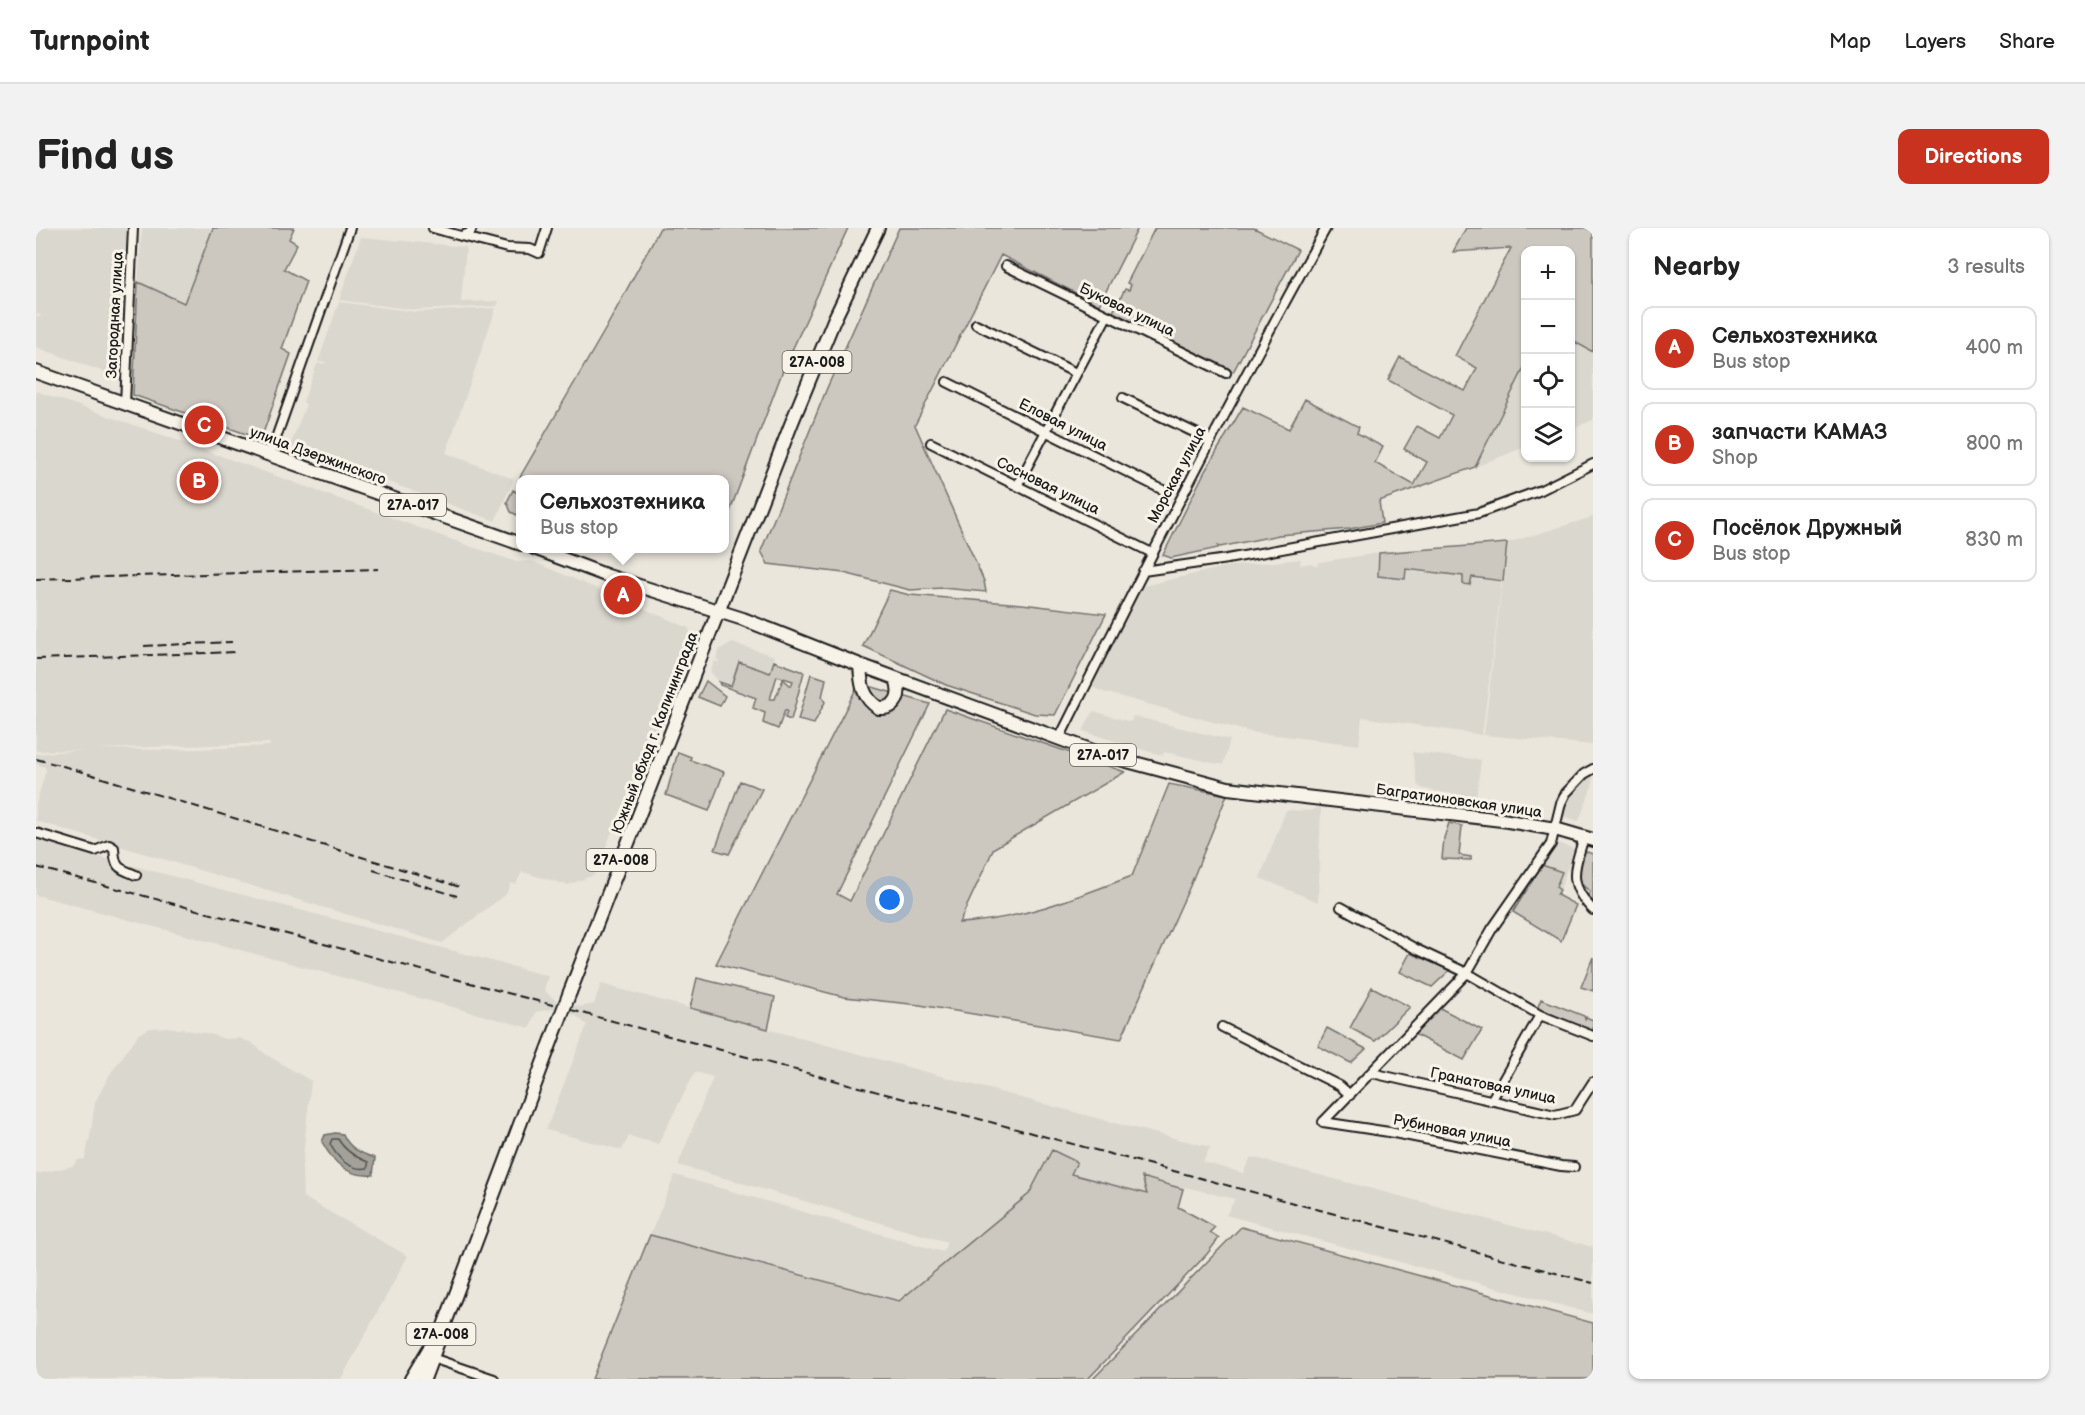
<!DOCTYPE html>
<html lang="en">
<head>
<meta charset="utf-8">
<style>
  body { margin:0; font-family:"Balsamiq Sans",sans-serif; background:#f2f2f2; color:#222 }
  .controls { position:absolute; right:18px; top:18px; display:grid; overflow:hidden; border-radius:12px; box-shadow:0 2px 4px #0004 }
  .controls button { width:54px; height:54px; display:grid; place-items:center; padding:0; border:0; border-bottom:2px solid #e0e0e0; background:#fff; color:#222; font:30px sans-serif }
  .you { position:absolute; left:854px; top:672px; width:21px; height:21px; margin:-15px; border:4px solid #fff; border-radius:50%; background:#1a73e8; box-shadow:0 0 0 9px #1a73e833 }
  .badge { display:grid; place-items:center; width:39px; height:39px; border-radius:50%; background:#c8321e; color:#fff; font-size:20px; font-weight:700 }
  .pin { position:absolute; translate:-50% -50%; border:3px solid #fff; box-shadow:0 2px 6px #0006 }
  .popup { position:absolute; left:480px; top:247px; width:213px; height:78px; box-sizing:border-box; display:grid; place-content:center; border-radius:12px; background:#fff; filter:drop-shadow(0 2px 4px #0005); font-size:20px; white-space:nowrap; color:#767676 }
  .popup b { font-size:22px; color:#222 }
  .popup::after { content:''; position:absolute; left:50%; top:100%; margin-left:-12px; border:12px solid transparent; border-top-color:#fff }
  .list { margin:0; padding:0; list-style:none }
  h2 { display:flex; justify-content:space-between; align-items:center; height:78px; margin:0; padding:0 24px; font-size:26px }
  h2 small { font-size:20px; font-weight:400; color:#767676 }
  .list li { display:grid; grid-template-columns:39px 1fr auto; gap:18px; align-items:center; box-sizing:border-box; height:84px; margin:0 12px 12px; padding:0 12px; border:2px solid #e0e0e0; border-radius:12px }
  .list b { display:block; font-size:22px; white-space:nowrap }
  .list p { margin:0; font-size:20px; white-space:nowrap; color:#767676 }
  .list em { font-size:20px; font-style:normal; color:#767676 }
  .icon { flex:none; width:33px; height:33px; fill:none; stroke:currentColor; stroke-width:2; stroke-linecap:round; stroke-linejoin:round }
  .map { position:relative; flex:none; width:1557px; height:1151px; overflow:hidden; border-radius:12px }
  header { display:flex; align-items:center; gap:36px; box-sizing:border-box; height:84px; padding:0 30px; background:#fff; border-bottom:2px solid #e0e0e0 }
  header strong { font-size:28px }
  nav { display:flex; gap:33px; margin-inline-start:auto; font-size:21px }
  .intro { display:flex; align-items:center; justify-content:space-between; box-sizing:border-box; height:144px; padding:0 36px }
  h1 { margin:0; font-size:42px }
  .button { padding:15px 27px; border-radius:12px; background:#c8321e; color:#fff; font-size:21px; font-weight:700 }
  main { display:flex; gap:36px; padding:0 36px }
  aside { flex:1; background:#fff; border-radius:12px; box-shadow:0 2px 4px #0004 }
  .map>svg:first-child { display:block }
</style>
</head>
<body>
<header>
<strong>Turnpoint</strong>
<nav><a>Map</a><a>Layers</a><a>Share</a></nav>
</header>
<div class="intro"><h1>Find us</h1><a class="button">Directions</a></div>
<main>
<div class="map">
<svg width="1557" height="1151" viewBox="0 0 1557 1151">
  <rect width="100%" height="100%" fill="#eae6dc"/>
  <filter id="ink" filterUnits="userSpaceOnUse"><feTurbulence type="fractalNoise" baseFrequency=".0167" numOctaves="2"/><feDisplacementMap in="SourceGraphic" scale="12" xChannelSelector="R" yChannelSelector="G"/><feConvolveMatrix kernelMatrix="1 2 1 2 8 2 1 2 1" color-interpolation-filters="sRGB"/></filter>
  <g filter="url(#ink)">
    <path fill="#dad7ce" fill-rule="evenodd" d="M0 0H91L82 149 0 119V88L4 89 5 87 0 86Z
      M106 0H177L148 75 102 54Z
      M325 9 430 19 425 74 463 73 461 78 380 82 303 72Z
      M303 74 380 84 460 80 410 225 478 251 459 293 254 218 270 176 267 174 281 136 291 135 290 134H282Z
      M1535 112 1557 124V192L1535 201Z
      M1489 139V219L1439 239Z
      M0 163 132 209 439 320 481 334 496 333 653 400 656 413 618 513 610 523 558 647 532 657 486 644 480 656 475 655 470 666 406 715 0 593V576L10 542 9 539 0 536V526L46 522 0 523ZM233 515 234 518 136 522 59 521Z
      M1557 289V517L1448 507 1471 315Z
      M1343 325V348L1368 351 1370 341 1428 348 1427 356 1434 357 1435 349 1466 353 1446 507 1326 489 1323 517 1214 504 1064 463 1055 458 1096 376 1107 358 1188 339 1265 331 1264 337 1275 335 1281 338 1284 334Z
      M696 415 739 428 735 445 703 434 695 458 683 454 674 443 679 433 682 434 683 432 680 431 684 421Z
      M1057 483 1095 494 1097 488 1194 512 1187 537 1128 524 1127 527 1114 524 1047 503Z
      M1376 524 1445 532 1440 570 1388 561 1382 558Z
      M1557 546V555L1543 593 1526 588 1529 576 1535 564 1551 547Z
      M1285 579 1283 633 1282 674 1224 650 1250 582 1273 583Z
      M0 612 512 748 508 762 519 772 525 774 524 776 535 779 537 777 543 779 558 776 565 756 1086 897 1174 919 1167 934 1207 945 1215 929 1557 1019V1086L1190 987 1199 971 1149 959 1143 974 1022 942 863 1073 614 1007 639 947 907 1024 911 1014 642 937 677 849 659 844 622 916 593 908 586 922 510 902 551 797 539 787 516 781 500 784 494 800 0 667Z
      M1521 615 1538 621 1524 662 1520 660 1506 637Z
      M132 799 174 806 189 811 203 810 216 815 231 827 275 853 266 939 267 969 372 1028 305 1151H0V946L37 938 42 932 49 931 55 903 59 874 74 846 103 806 114 800Z"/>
    <path fill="#ccc8c0" stroke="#74726e" stroke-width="1.5" fill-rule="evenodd" d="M177 0H258L253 11 261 16 248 41 270 53 246 121 255 126 225 211 97 167 102 54 148 75Z
      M624 0H812L747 142 689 296V252H489L484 249 570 100Z
      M863 0H1102L1063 77 965 27 879 197 948 353 950 364 906 360 874 362 808 345 732 336 725 323 791 160Z
      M1119 0H1218L1262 22 1197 144 1077 84 1089 61 1093 62 1095 57 1091 55Z
      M1430 0H1557V124L1535 112 1534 22H1490L1489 138 1439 239 1343 273 1346 295 1313 301 1243 307 1184 319 1182 318V320L1135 330 1127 327 1169 243 1207 179 1253 201 1269 171 1323 199 1321 205 1347 219 1339 235 1378 257 1391 234 1368 221 1381 198 1404 210 1416 187 1352 152 1364 129 1429 163 1441 140 1419 128 1475 20 1417 24Z
      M477 262 485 267V289L475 284 471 274Z
      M1471 315 1467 353 1436 349 1434 357 1427 356V348L1370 341 1369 351 1342 348 1343 325Z
      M854 362 874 367 986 376 1070 386 1019 487 999 486 910 457 827 418Z
      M738 433 768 444 755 492 749 490 751 483 749 482 742 501 727 495 729 485 717 480 720 470 684 457 683 454 695 458 703 434 734 445ZM741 448 757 453 755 458 747 451 739 471H734Z
      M775 446 790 451 786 469 789 474 778 496 762 492Z
      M670 453 689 468 684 478 662 469Z
      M823 455 894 476 801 666 814 673 909 481 1089 544 958 620 923 695C984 692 1039 670 1096 648L1133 556 1191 567 1154 658 1085 811 884 777 808 769 680 736Z
      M642 524 655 529 654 532 688 544 673 583 630 567Z
      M704 553 726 561 693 626 679 622Z
      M1413 595 1426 598 1423 627 1435 629V632L1406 631 1408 610Z
      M1548 623 1557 626V674L1551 670 1554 664 1538 649Z
      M1506 637 1526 644 1520 659 1524 662 1521 667 1540 677 1525 713 1477 684Z
      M1374 725 1414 742 1396 759 1364 744Z
      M1557 729V763L1545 759Z
      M661 750 739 769 732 801 654 780Z
      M1336 759 1374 779 1339 813 1314 800Z
      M1505 771 1548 788 1549 791 1550 789 1557 792V805L1501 781Z
      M1402 779 1446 802 1428 832 1376 805Z
      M1291 800 1330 821 1315 835 1282 818Z
      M1016 922 1041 934 1035 946 1111 966 1106 949 1147 961 1142 979 1179 999 1174 1004 1183 1010 1171 1026 1052 1151H556L614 1007 863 1073 993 966Z
      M1205 999 1557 1095V1151H1057Z"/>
    <path fill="#a3a19a" stroke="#6d6c68" stroke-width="1.5" d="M299 905 307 906C313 921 325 925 339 930L337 947C312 949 298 936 286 914L289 907Z"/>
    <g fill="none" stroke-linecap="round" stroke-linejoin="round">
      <path stroke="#52514e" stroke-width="1.5" d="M296 911H302C309 923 319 929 332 934V940C314 943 302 931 294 916Z"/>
      <g stroke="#1c1c1c" stroke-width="12">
        <path id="minor" d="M397 0 425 8 434 5 436 0
          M425 8 471 20 494 21 503 25 511 0
          M970 38 1190 145
          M940 96 1040 145
          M911 154 1131 264
          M1087 170 1174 212
          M89 176 97 0
          M895 215 1116 325
          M234 227 314 0
          M981 258 1071 88
          M1107 343 1191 331 1443 285 1505 262 1557 236
          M1023 511C1109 339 1196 168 1290 0
          M0 605 59 623 73 617 78 620C79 640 82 640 100 647
          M1548 609C1539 640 1530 655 1557 682
          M1305 679 1380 721 1431 745 1504 787 1557 808
          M1186 799 1304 858 1314 867
          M1336 845 1519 887 1539 882 1557 854
          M1455 873 1504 787
          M1287 894 1431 745 1456 701 1515 616 1525 575 1530 565 1548 546 1557 541
          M1287 894 1353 904 1525 938 1538 939
          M396 1130 458 1151"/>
      </g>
      <g stroke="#1c1c1c" stroke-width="16">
        <path id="primary" d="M0 144 485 316
          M498 320 572 348 707 391 824 437 1065 526 1192 560 1466 592 1519 601 1557 612
          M824 437C825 455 826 470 843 480 861 481 866 466 860 451
          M375 1151 393 1121"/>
      </g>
      <g stroke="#1c1c1c" stroke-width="16">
        <path id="trunk" d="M534 764 756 194 798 92 842 0
          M388 1151 521 798"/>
      </g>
      <use href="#minor" stroke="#f7f3e8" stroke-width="8"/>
      <use href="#primary" stroke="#f7f3e8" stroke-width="12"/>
      <use href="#trunk" stroke="#f7f3e8" stroke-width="12"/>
      <path stroke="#1c1c1c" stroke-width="2" stroke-dasharray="9 4.5" stroke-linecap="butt" d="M0 351 342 341
        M108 418 196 414
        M0 431 201 424
        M0 531 27 538 424 659
        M0 639 1557 1055
        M337 642 421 668"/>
      <g stroke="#1c1c1c" stroke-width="16" stroke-linecap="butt">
        <path id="trunk-bridge" d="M521 798 534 764"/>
      </g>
      <use href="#trunk-bridge" stroke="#f7f3e8" stroke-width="12"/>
    </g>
  </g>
  <g text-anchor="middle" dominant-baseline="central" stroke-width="6" stroke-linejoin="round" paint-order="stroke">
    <g fill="#f7f3e8" stroke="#5e5c59" stroke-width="1.5">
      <rect x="746.5" y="123" width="69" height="22" rx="4.5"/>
      <rect x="344" y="266" width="66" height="22" rx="4.5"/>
      <rect x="1034" y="516" width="66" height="22" rx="4.5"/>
      <rect x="550.5" y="621" width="69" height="22" rx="4.5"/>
      <rect x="370.5" y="1095" width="69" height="22" rx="4.5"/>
    </g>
    <g font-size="14" font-weight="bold" fill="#1c1c1c">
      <text x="781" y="134">27А-008</text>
      <text x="377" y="277">27А-017</text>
      <text x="1067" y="527">27А-017</text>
      <text x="585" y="632">27А-008</text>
      <text x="405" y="1106">27А-008</text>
    </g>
    <g font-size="15" fill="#1c1c1c" stroke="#f7f3e8">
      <text transform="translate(1091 82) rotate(26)">Буковая улица</text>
      <text transform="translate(79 87) rotate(-87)">Загородная улица</text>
      <text transform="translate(1027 197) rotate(27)">Еловая улица</text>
      <text transform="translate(282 228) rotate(20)">улица Дзержинского</text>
      <text transform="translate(1141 247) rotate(-62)">Морская улица</text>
      <text transform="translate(1012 258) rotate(26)">Сосновая улица</text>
      <text transform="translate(619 505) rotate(-69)">Южный обход г. Калининграда</text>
      <text transform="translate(1423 573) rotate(8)">Багратионовская улица</text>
      <text transform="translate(1457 858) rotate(12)">Гранатовая улица</text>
      <text transform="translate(1416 903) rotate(11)">Рубиновая улица</text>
    </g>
  </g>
</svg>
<div class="controls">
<button>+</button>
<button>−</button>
<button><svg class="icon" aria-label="locate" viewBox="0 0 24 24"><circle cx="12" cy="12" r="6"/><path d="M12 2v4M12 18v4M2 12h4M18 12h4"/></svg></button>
<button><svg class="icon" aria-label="layers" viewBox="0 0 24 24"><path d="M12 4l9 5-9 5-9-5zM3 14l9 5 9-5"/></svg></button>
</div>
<div class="you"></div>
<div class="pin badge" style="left:587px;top:367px">A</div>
<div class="popup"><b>Сельхозтехника</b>Bus stop</div>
<div class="pin badge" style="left:163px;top:253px">B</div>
<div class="pin badge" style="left:168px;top:197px">C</div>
</div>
<aside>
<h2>Nearby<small>3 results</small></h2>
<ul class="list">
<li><span class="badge">A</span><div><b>Сельхозтехника</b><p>Bus stop</p></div><em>400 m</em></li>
<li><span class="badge">B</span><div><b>запчасти КАМАЗ</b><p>Shop</p></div><em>800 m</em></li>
<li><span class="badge">C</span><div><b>Посёлок Дружный</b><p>Bus stop</p></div><em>830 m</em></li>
</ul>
</aside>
</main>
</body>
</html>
